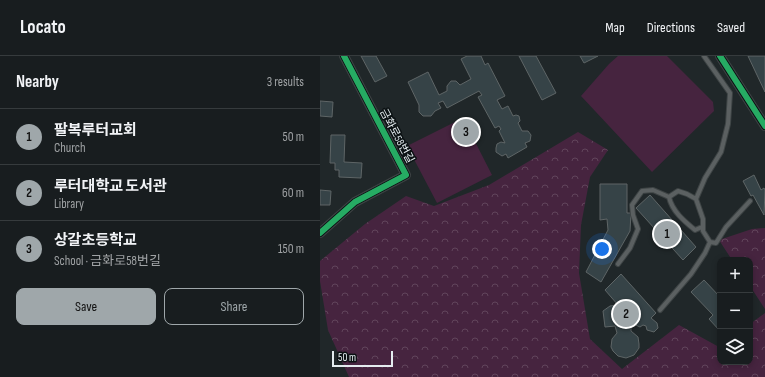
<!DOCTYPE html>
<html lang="en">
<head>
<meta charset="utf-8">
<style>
  body { margin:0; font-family:"Sofia Sans Condensed","Noto Sans KR",sans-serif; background:#252a2c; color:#f1f3f6 }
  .controls { position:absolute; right:12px; bottom:12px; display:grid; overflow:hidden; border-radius:8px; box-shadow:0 2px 6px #0003 }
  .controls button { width:36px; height:36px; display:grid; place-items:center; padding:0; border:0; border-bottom:1px solid #363b3d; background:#181d1f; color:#f1f3f6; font:20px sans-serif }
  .scale { position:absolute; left:12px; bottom:10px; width:61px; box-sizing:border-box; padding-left:4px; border:2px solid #e4ecef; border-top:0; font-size:11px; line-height:14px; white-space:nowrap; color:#e4ecef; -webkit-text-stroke:3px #0b1113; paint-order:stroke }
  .you { position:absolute; left:282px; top:193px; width:14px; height:14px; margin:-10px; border:3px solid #fff; border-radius:50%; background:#1a73e8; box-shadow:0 0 0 6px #1a73e833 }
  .badge { display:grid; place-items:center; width:26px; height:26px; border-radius:50%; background:#9fa7aa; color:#111; font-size:13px; font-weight:700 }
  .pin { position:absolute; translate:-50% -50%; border:2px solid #fff; box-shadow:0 1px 4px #0006 }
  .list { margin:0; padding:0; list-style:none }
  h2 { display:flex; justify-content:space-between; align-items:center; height:52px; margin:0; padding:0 16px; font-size:17px }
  h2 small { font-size:13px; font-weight:400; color:#9fa2a4 }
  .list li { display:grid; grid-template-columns:26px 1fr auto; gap:12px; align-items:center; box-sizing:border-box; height:56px; padding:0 16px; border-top:1px solid #363b3d }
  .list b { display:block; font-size:15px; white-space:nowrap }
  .list p { margin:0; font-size:13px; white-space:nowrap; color:#9fa2a4 }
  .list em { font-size:13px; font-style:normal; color:#9fa2a4 }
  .actions { display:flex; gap:8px; padding:12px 16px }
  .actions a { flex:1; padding:9px 0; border:1px solid #9fa7aa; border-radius:8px; text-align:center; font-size:14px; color:#9fa7aa }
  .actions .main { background:#9fa7aa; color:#111 }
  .icon { flex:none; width:22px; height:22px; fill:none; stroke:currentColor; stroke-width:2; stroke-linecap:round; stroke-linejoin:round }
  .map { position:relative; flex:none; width:445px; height:321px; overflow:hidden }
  header { display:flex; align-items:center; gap:24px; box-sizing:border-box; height:56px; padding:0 20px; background:#181d1f; border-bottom:1px solid #363b3d }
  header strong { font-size:19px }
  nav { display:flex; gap:22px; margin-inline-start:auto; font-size:14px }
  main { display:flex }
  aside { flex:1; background:#181d1f }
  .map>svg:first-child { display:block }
</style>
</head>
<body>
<header>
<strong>Locato</strong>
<nav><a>Map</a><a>Directions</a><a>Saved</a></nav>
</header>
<main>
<aside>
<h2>Nearby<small>3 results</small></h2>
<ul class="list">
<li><span class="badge">1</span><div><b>팔복루터교회</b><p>Church</p></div><em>50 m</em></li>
<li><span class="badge">2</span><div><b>루터대학교 도서관</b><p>Library</p></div><em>60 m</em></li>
<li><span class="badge">3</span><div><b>상갈초등학교</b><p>School · 금화로58번길</p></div><em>150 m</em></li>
</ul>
<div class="actions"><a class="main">Save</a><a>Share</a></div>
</aside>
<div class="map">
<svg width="445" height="321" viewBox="0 0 445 321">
  <defs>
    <pattern id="forest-crowns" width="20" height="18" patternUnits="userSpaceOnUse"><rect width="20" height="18" fill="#46243f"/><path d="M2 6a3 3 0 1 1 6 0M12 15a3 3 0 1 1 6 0" fill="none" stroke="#61445b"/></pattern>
  </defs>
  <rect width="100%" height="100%" fill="#202729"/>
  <path fill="url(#forest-crowns)" d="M258 76 288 94 270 121 261 169 259 217 270 283 302 313 359 269 399 291 400 290V306H430V268L445 257V321H29L8 274 0 225V205L45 168 86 140 114 150 169 129Z
    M445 172V253L430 230V204H412L399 184 432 173Z"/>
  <path fill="#46243f" d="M298 0H347L393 46 394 55 332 116 261 40 289 8Z
    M143 62 172 119 117 147 87 90Z"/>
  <path fill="#364347" stroke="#5e6566" d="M41 0H56L67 20 55 26Z
    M147 0H161L165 9 168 7 185 40 177 44 182 53 188 50 193 60 196 59 199 60 200 65 198 67 202 75H208L211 79 210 85 205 87 207 91 188 102 186 98 182 100 176 96V92L177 88 181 86 185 87 179 75 181 73 179 70 175 72 158 41 162 39 159 35 127 52 123 45 118 47 121 52 115 55 111 60H103L99 56V49L88 26 108 16 119 39 127 35V30L131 25H136L140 29 151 23 141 3Z
    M199 0H216L236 37 222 44Z
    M260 0H278L264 7Z
    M428 0H445V36Z
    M0 45 13 46 12 61 0 60Z
    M11 79H25L24 106 42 107 41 122 19 121V114H15V107H10Z
    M434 119 441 134 444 132 445 134 444 159 433 139 431 140 423 125Z
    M280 128H307V157H311L310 175 281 226 266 216 288 174 287 163 280 164Z
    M0 134 11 135 10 149H0Z
    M330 139 376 191 363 204 316 152Z
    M301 218 336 257 331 262 337 267 338 272 334 276 327 274 326 270 323 269 320 271 311 267V275L318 281 319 288V292L314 299 306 302 298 300 293 295 291 291 292 283 297 277 295 270 285 271 283 255 290 250 298 249 285 234Z
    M384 224 400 241V275L389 263 393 259 371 236Z"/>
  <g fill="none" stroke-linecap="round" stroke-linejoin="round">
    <g stroke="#3e4445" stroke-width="6">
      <path id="service" d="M349 141C352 155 364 165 375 174L382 171
        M376 143 383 163V175L390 186 396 187 406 171 430 145
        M298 208 310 192 318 173 313 159 312 149 322 135 333 134 349 141 358 135 367 138 376 143 385 122 401 96 408 68 410 37 384 0
        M340 254 371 218 385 197 390 186"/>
    </g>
    <g stroke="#3e4445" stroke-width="10">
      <path id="minor" d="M400 0 445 70
        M0 177 35 146 86 119 24 0"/>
    </g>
    <use href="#service" stroke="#5b6061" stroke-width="4"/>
    <use href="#minor" stroke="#5b6061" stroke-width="8"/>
    <g stroke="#0b1113" stroke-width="8">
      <path id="cycleway" d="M400 0 445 70
        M0 177 35 146 86 119 24 0"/>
    </g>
    <use href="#cycleway" stroke="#26ab63" stroke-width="6"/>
  </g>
  <g text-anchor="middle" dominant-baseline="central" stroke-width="3" stroke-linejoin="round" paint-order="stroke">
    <g font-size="11" fill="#e4ecef" stroke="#0b1113">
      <text transform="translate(77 80) rotate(62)">금화로58번길</text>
    </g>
  </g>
</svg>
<div class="controls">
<button>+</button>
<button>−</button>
<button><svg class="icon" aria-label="layers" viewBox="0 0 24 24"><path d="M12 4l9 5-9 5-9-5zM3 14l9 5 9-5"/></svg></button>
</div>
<div class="scale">50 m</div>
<div class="you"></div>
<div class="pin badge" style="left:347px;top:178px">1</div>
<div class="pin badge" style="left:306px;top:258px">2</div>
<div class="pin badge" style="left:146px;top:76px">3</div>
</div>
</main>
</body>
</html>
